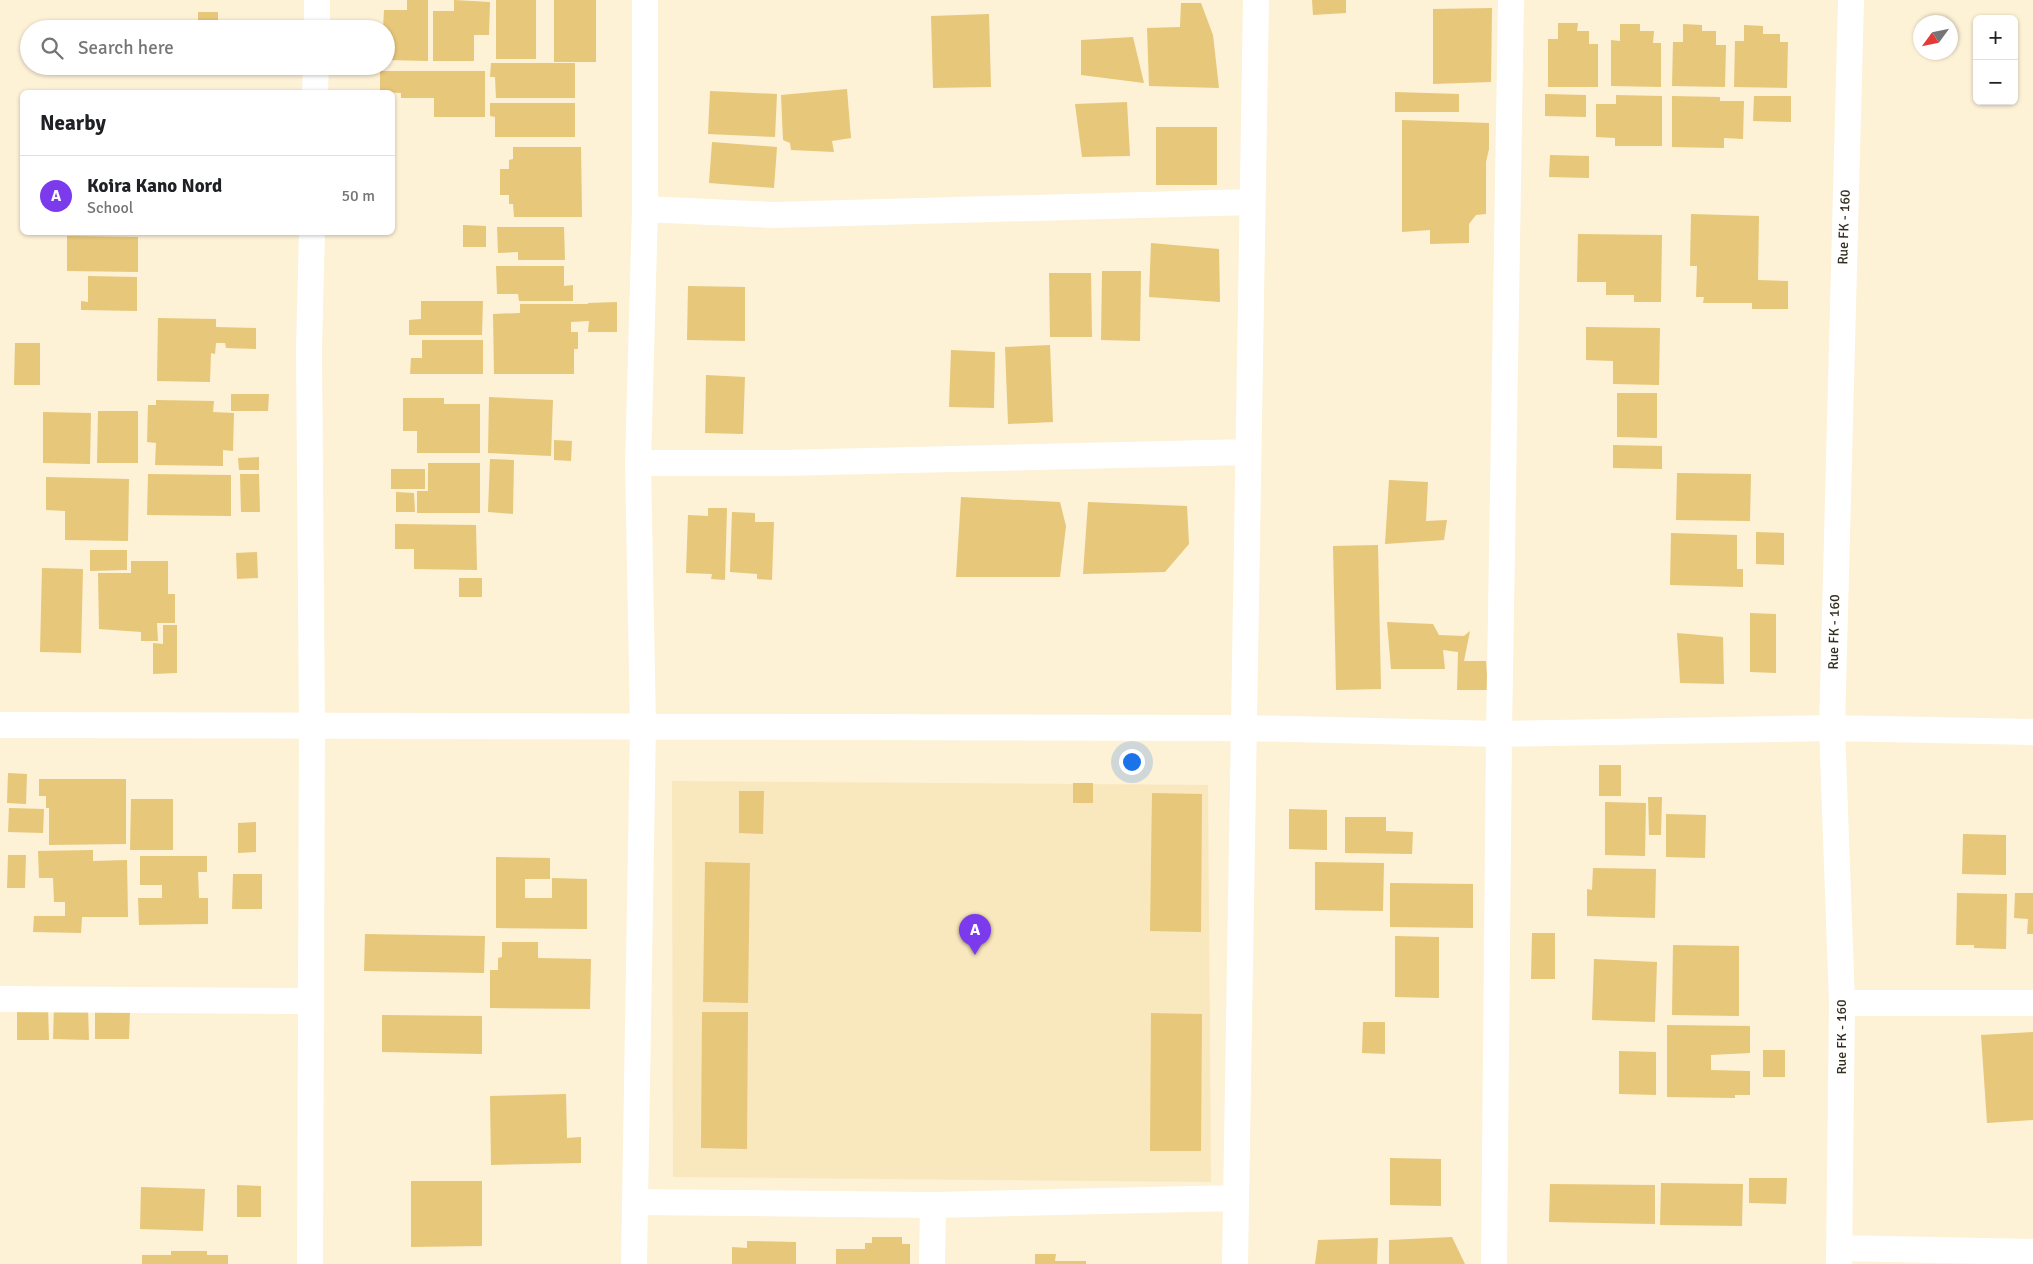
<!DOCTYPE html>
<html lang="en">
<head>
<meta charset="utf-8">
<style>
  body { margin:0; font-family:Signika,sans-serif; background:#f6f6f6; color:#202124 }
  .controls { position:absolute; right:15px; top:15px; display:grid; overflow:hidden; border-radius:8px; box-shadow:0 1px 4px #0004 }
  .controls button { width:45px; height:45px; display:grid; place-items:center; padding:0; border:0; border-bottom:1px solid #e0e0e0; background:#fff; color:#202124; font:25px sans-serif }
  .compass { position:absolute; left:1913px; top:15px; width:45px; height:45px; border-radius:50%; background:#fff; box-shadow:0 1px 4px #0004; rotate:237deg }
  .you { position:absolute; left:1131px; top:761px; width:18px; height:18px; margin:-12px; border:4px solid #fff; border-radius:50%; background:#1a73e8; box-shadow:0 0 0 8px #1a73e833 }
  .badge { display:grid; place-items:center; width:32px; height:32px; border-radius:50%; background:#7c3aed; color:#fff; font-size:16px; font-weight:700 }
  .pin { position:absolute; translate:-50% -41px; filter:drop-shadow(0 1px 2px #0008) }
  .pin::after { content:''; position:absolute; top:26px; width:18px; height:15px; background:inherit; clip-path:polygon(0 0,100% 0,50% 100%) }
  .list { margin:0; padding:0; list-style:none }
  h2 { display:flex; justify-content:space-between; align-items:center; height:65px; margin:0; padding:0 20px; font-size:21px }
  h2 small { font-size:16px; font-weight:400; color:#757577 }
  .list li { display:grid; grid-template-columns:32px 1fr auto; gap:15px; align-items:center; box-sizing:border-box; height:80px; padding:0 20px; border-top:1px solid #e0e0e0 }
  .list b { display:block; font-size:19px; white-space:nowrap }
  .list p { margin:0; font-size:16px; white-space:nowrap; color:#757577 }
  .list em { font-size:16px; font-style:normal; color:#757577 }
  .icon { flex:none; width:28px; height:28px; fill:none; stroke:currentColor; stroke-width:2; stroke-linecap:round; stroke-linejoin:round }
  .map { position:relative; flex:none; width:2033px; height:1264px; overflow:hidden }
  .search { position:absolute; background:#fff; box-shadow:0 1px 4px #0004; left:20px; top:20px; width:375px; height:55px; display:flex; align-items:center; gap:12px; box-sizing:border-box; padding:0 18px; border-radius:28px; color:#757577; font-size:19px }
  .panel { position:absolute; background:#fff; box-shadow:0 1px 4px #0004; left:20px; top:90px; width:375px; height:145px; border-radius:8px }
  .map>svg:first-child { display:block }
</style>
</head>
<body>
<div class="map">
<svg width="2033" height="1264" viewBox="0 0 2033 1264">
  <rect width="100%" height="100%" fill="#fdf1d6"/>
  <path fill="#f9e7bd" d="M672 781 1208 785 1211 1182 673 1177Z"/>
  <path fill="#e7c779" d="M407 0H428V61L386 60V29H383L384 10H407Z
    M454 0 490 2 489 35H474V61H433V11H454Z
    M496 0H536V59H496Z
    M554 0H596V62H554Z
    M1312 0H1346V13L1313 15Z
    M1181 3H1201L1213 35 1219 88 1149 86 1147 28 1180 27Z
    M1492 8 1491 82 1433 84V9Z
    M198 12H218V29H198Z
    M989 14 991 87 933 88 931 16Z
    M1558 23H1578L1577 31H1589V44H1598V87H1548V39H1558Z
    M1620 24H1640V31H1654L1653 43H1661V87L1611 86V40L1620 41Z
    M1683 24 1702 25V31H1716V45H1726L1725 87 1672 86 1673 42H1683Z
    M1744 25 1763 26V34H1780V42H1788L1787 88 1734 87 1735 41H1744Z
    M1133 37 1144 83 1081 75V40Z
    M491 63H575V98H496L495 77H490Z
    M137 66H218V74L137 73Z
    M380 71H485V117H434V98H401V93L380 92Z
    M847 89 851 138 832 141 834 152 791 150 790 143 783 140 781 95Z
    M710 91 777 94 775 137 708 134Z
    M1395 92 1459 94V112H1395Z
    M1545 94 1586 95V117L1545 116Z
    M1616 95 1662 96V146H1615V138L1596 137V104H1616Z
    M1672 96 1720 97V101H1744L1743 139 1724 138V148L1672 147Z
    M1754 96H1791V122L1753 121Z
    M1127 102 1130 156 1082 157 1075 104Z
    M490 103H575V137H495V117L490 116Z
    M1402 120 1489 123V149L1486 162V214L1476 215 1469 224V243L1430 244V230L1402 232Z
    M1156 127H1217V185H1156Z
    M712 142 777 147 774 188 709 183Z
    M513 147H581L582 217H514L513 204H509V195H500V169H509V160L513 159Z
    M1550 155 1589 156V178L1549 177Z
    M1691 214 1759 216 1758 280 1788 281V309H1752V303H1703L1704 297H1696L1697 266H1690Z
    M463 225 486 226V247H463Z
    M497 227H564L565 260H518V252L498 253Z
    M1578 234 1662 235 1661 302H1634V295H1606V282H1577Z
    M67 236 138 237V272L67 271Z
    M1151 243 1219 249 1220 302 1149 297Z
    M496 266H564V286L573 285V301H519L518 294H497Z
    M1102 271H1141L1140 341 1101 340Z
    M1049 273H1091L1092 337H1050Z
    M88 276 137 277V311L81 310V301L88 302Z
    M688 286 745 287V341L687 340Z
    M421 301H483L482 335H409V320L421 319Z
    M617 302V332H588L589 321 571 322V332H578V349H574V374H494L493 314 520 313V304H588V303Z
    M158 318 216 319V327L256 328V349L226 348 225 343H216L215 354 211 353 210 382 157 381Z
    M1586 327 1660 328 1659 385 1613 384V361L1586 360Z
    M422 340H483V374H410L411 358H422Z
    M15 343H40V385H14Z
    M1050 345 1053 422 1008 424 1005 347Z
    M951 350 995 352 994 408 949 407Z
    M706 375 745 377 743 434 705 433Z
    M1617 393H1657V438L1617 437Z
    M231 394H269L268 411H231Z
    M489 397 553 400 551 456 488 453Z
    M403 398H444V404H480V453H417V431H403Z
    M156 400 214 401 213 412 234 413 233 451 223 450V466L155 465 156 443 147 442 148 405H156Z
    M98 411H138V463H97Z
    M43 412 91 413 90 464 43 463Z
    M554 440 572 441 571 461 554 460Z
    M1613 445 1662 446V469L1613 468Z
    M259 457V470H239L238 458Z
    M490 459 514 460 513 514 488 512Z
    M428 463H480V513H417V491H428Z
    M391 469H425V489H391Z
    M1677 473 1751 474 1750 521 1676 520Z
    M148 474 231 475V516L147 515Z
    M240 474H259L260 512H241Z
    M46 477 129 479 128 541 65 540V511L46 510Z
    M1389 480 1428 482 1426 521 1447 520 1444 540 1385 544Z
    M396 492 414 493 415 512H396Z
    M961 497 1060 502 1066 526 1060 577H956Z
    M1088 502 1187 506 1189 544 1165 572 1083 574Z
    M708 508H727L725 580 711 579 712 574 686 573 688 515 708 516Z
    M732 512 755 513V522H774L772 580 757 579V574L730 572Z
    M395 524 476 525 477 570 414 569V549H395Z
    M1756 532 1784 533V565L1756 564Z
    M1671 533 1737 535V569H1743V587L1670 585Z
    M1378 545 1381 689 1336 690 1333 546Z
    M90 550H127V570L90 571Z
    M257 552 258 578 237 579 236 553Z
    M131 561H168V594H175V623H157L158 641H141V632L99 629 98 573H131Z
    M42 568 83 569 81 653 40 652Z
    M459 578H482V597H459Z
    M1750 613 1776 614V673L1750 672Z
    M1387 622 1433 624 1439 635 1464 636 1470 631 1464 661H1486L1488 690H1457L1458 652 1443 650 1445 669H1391Z
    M163 625H177V673L153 674V643L163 644Z
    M1677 633 1723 637 1724 684 1680 683Z
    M1599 765H1621V796H1599Z
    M8 773 27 774 26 804 7 803Z
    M39 779H126V844L49 845V808H46V796H39Z
    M1073 783H1093V803H1073Z
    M739 791H764L763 834 739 833Z
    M1152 793 1202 794 1201 932 1150 931Z
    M1648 797H1662L1661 835H1649Z
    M131 799H173V850H130Z
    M1605 802 1646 803 1645 856 1605 855Z
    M9 808 44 809 43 833 8 832Z
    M1289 809 1327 810V850L1289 849Z
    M1666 814 1706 815 1705 858 1666 857Z
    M1345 817H1386V831L1413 832 1412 854 1345 853Z
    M256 822V852L238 853V823Z
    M1963 834 2006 835V875L1962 874Z
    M93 850V861L127 860 128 917H82L81 933 33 932 34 916H65V902H54L53 878H39L38 851Z
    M8 855H26L25 888H7Z
    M140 856H207V872H198L199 898H208V924L139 925 138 898H162V885H140Z
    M496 857 550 858V879H525V898H552V878L587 879V929L496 928Z
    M705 862 750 863 748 1003 703 1002Z
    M1315 862 1384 863 1383 911 1315 910Z
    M1593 868 1656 869 1655 918 1587 916V889L1592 890Z
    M233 874H262V909H232Z
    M1390 883 1473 884V928L1390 927Z
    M1957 893 2007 894 2006 949 1974 948V945H1956Z
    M2015 893H2033V934H2027L2028 919 2014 918Z
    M1532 933H1555V979H1531Z
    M365 934 485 936 484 973 364 971Z
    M1395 936 1439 937V998L1395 997Z
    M502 942H538V958L591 959 590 1009 490 1008V970H498V958L502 957Z
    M1673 945 1739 946V1016L1672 1015Z
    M1594 959 1657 962 1655 1022 1592 1020Z
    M54 1007H88L89 1040 53 1039Z
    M17 1008H48L49 1040H17Z
    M95 1011H130L129 1039H95Z
    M702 1012H748L747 1149 701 1148Z
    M1151 1013 1202 1014 1201 1151H1150Z
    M382 1015 482 1016V1054L382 1052Z
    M1363 1022H1385V1054L1362 1053Z
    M1667 1025 1750 1026V1053L1711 1055V1070L1750 1071V1095H1735V1098L1667 1097Z
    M2033 1032V1120L1987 1123 1981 1035Z
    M1763 1050H1785V1077H1763Z
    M1619 1051 1656 1052V1095L1619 1094Z
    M566 1094 567 1138 581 1137V1163L491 1165 490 1096Z
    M1390 1158 1441 1159V1206L1390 1205Z
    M1749 1178H1787L1786 1204 1749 1203Z
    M411 1181H482V1246L411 1247Z
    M1661 1183 1743 1184 1742 1226 1660 1225Z
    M1550 1184 1655 1185V1224L1549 1222Z
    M237 1185 261 1186V1217H237Z
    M141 1187 205 1189 203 1231 140 1229Z
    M872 1237H902V1244H910V1264H836V1249H865V1243H872Z
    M1452 1237 1465 1264H1389V1240Z
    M1378 1238 1377 1264H1315L1318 1240Z
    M747 1241 796 1242V1264H732V1247L747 1248Z
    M171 1251H207V1255H228V1264H142V1255H171Z
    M1035 1254H1056L1055 1261H1086V1264H1035Z"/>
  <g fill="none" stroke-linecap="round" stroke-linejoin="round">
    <path stroke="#fff" stroke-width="26" d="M317 29V0
      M315 92 316 66
      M645 209 773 215 1252 202
      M638 463H782L1248 452
      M0 725 1244 728 1499 734 1832 728 2033 732
      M0 999 311 1001
      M1842 1003H2033
      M635 1202 933 1205 1236 1198
      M1839 1248 2033 1252
      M310 1264 312 725 309 349 312 232
      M634 1264 643 726 638 463 645 209V0
      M932 1264 933 1205
      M1235 1264 1256 0
      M1494 1264 1499 734 1511 0
      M1839 1264 1842 1003 1832 728 1851 0"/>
  </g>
  <g text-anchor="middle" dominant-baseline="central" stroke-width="5" stroke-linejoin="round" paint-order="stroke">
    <g font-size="14" fill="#342f21" stroke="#fff">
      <text transform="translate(1844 227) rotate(-88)">Rue FK - 160</text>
      <text transform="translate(1834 632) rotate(-89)">Rue FK - 160</text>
      <text transform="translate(1841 1037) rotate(-90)">Rue FK - 160</text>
    </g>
  </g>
</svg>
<div class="controls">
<button>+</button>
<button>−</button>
</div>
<svg class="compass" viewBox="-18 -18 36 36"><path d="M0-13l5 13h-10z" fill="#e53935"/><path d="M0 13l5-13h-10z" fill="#757577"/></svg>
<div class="you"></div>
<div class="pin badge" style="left:975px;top:955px">A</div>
<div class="search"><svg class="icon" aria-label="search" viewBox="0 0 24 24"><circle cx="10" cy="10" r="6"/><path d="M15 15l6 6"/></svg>Search here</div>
<section class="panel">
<h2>Nearby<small></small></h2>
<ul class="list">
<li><span class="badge">A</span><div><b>Koira Kano Nord</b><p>School</p></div><em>50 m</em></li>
</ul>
</section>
</div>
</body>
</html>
